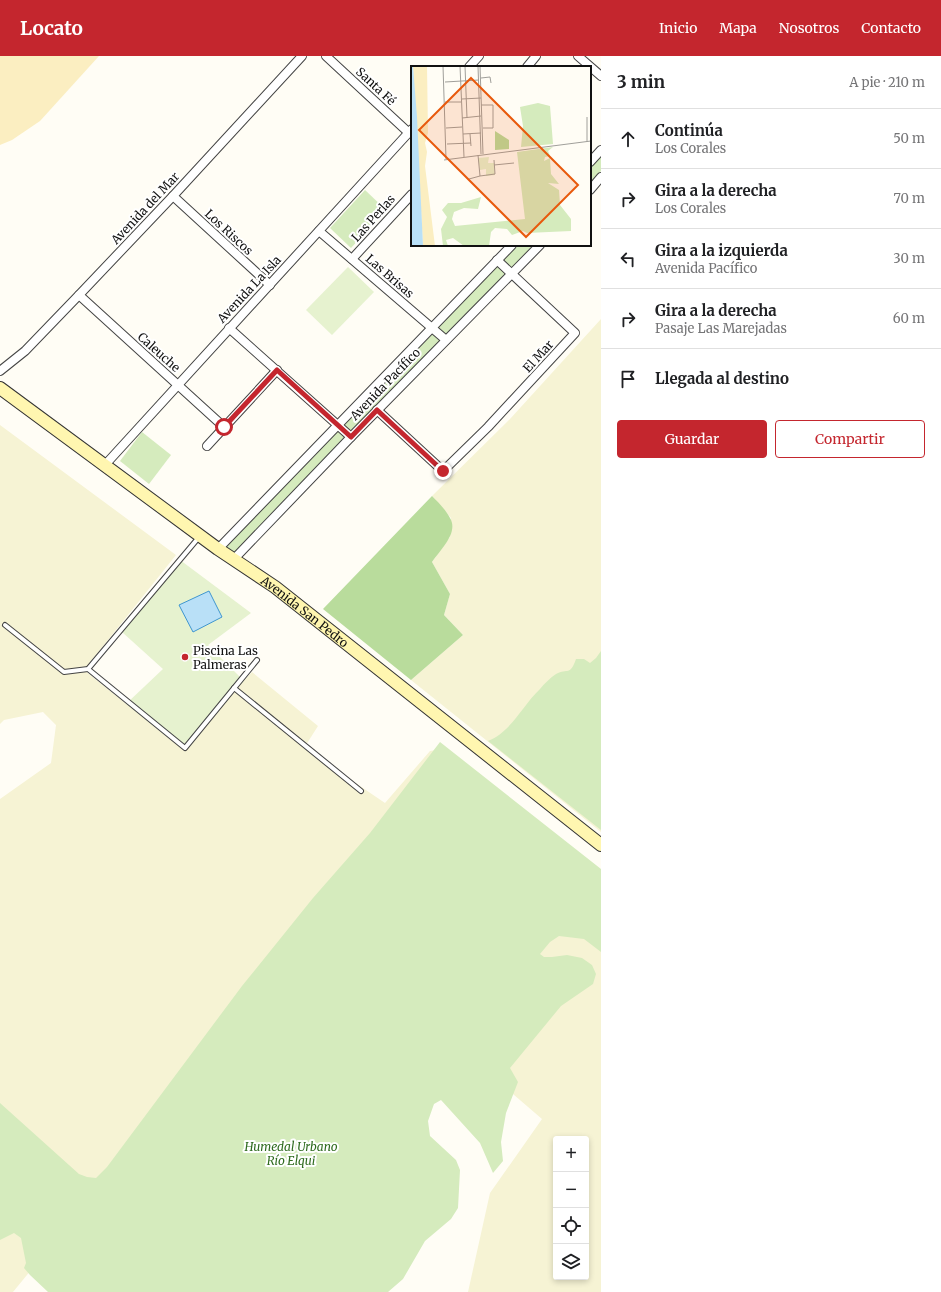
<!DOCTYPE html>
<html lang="es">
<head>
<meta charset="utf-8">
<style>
  :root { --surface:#fff; --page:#f6f6f6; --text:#202124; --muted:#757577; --line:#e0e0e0; --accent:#c4262e }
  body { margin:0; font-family:Merriweather,serif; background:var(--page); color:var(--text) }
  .controls { position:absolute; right:12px; bottom:12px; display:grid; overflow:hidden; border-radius:4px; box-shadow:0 2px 6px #0003 }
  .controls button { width:36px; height:36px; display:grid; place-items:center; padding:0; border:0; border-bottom:1px solid var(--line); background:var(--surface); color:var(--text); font:20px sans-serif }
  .stop { position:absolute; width:12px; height:12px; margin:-9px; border:3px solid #c4262e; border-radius:50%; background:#fff }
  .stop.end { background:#c4262e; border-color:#fff; box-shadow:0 1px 4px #0008 }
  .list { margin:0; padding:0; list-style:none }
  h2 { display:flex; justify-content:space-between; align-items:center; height:52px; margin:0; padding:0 16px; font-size:17px }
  h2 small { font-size:13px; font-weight:400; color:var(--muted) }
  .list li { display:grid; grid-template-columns:26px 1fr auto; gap:12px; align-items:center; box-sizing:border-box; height:60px; padding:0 16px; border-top:1px solid var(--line) }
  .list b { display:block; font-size:15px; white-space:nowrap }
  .list p { margin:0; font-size:13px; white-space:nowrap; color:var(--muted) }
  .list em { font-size:13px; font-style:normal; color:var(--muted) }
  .actions { display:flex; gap:8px; padding:12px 16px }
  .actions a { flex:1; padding:9px 0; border:1px solid var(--accent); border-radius:4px; text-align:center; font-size:14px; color:var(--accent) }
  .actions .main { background:var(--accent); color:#fff }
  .icon { flex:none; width:22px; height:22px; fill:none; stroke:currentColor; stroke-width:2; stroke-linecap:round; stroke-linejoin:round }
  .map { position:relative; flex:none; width:601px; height:1236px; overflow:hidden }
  header { display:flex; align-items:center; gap:24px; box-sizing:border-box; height:56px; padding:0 20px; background:var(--accent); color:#fff }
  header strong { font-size:19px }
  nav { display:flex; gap:22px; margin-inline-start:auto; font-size:14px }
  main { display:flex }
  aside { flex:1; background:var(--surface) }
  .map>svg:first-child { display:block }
  .farmland { fill:#f6f3d4; fill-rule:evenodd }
  .green { fill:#d5ebbd }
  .forest { fill:#b9dc9c }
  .sand { fill:#fbeec1 }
  .pitch { fill:#e6f2cf }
  .water { fill:#b9e0f7; stroke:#3f96cf }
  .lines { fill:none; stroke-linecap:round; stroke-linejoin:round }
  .lane-casing { stroke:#444; stroke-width:6 }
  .street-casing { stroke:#444; stroke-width:10 }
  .secondary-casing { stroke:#333; stroke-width:14 }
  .lane { stroke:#fff; stroke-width:4 }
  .street { stroke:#fff; stroke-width:8 }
  .secondary { stroke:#fff6b0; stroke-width:12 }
  .route { stroke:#c4262e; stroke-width:5 }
  .poi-dot { fill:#c4262e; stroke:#fff; stroke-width:1.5 }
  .labels { text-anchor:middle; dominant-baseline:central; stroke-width:4; stroke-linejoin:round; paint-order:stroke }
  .street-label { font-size:12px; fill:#111; stroke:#fff }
  .poi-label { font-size:12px; fill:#111; stroke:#fff; text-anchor:start }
  .park-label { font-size:12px; font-style:italic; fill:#2f6b1f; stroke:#fff }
  .inset-road { fill:none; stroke:#a09f9a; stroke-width:1 }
  .view { fill:#e8590c; fill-opacity:0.15; stroke:#e8590c; stroke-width:2 }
  .inset-edge { fill:none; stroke:#111; stroke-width:2 }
</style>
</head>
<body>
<header>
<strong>Locato</strong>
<nav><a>Inicio</a><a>Mapa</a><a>Nosotros</a><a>Contacto</a></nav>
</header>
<main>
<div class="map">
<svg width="601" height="1236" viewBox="0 0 601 1236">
  <rect width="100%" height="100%" fill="#fffdf5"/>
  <!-- farmland -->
  <g class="farmland">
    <path d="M601,263V776L411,624L463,579L444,559L450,538L432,506L450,481L451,462L432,440L510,363Z"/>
    <path d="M0,369L176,499L84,614L181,692L252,616L318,670L304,692L385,747L430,695L443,693L601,817V1236H468L490,1137L542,1063L315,868L13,1236H0V743L51,707L56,669L43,656L4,664L0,668ZM556,1083H586V1221H556Z"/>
  </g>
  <!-- green -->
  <g class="green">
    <path d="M601,100V115L590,128V112Z"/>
    <path d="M365,134L386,154L351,192L330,172Z"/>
    <path d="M517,189H534L348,378L233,498L224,492Z"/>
    <path d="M142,376L171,399L149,428L120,405Z"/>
    <path d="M601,595V774L488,685C512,675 522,650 540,633C544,628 550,622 556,618C568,612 570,620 576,603H584L590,607L596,602Z"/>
    <path d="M440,686L601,813V896L584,883L559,880L550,886L540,898L544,901H552L567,899L582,902L592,909L596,918L593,928L561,950L510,1012L518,1026L506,1057L501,1086L503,1105L493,1117L480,1087L441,1044L434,1048L428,1065L430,1080L456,1104L460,1114L458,1152L451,1163L425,1185L403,1223L388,1236H48L30,1219L24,1212L26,1207L21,1182L14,1177L0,1184V1047L79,1118L87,1121L96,1122L107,1111L242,930L313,842L370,777Z"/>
  </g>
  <!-- forest -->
  <path class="forest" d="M432,440C438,446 446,454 450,462C459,477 440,494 432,506L450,538L444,559L463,579L411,624L323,553Z"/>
  <!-- sand -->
  <path class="sand" d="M0,0H99L40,65L12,84L0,89Z"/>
  <!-- pitch -->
  <g class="pitch">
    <path d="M348,211L374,236L332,279L306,254Z"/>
    <path d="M180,504L251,557L208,589L244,625L181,692L126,648L163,613L122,576Z"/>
  </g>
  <!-- water -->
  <path class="water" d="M209,535L222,561L193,576L179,549Z"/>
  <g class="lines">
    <defs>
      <g id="lane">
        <path d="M5,569L64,616L88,613L200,480"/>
        <path d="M88,613L185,692L257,604"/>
        <path d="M234,632L361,735"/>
      </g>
      <g id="street">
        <path d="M326,0L409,77"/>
        <path d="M578,0L601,20"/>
        <path d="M469,11L479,0"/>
        <path d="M527,11L536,0"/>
        <path d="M590,106L601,94"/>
        <path d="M590,134L601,121"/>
        <path d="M173,140L270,229"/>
        <path d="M319,175L446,284"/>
        <path d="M352,203L412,138"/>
        <path d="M79,239L224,371"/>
        <path d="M229,272L351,381"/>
        <path d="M0,315L25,295L79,239L173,140L302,0"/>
        <path d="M377,354L443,415L488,371L575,277L497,204"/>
        <path d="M207,390L277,314"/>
        <path d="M104,410L412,73"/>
        <path d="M218,493L512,189"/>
        <path d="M234,503L351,381L540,189"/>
      </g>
      <g id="secondary">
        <path id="s1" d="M0,332L218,493L275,531L601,789"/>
      </g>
    </defs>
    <!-- lane casing -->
    <use href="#lane" class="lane-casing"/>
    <!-- street casing -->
    <use href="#street" class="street-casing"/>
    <!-- secondary casing -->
    <use href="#secondary" class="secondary-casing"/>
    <!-- lane -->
    <use href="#lane" class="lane"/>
    <!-- street -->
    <use href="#street" class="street"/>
    <!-- secondary -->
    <use href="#secondary" class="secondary"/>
  </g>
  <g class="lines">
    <!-- route -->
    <path class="route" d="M224,371L277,314L351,381L377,354L443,415"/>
  </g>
  <!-- markers -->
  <circle class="poi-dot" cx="185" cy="601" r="4"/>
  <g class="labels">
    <!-- street labels -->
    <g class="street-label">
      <text transform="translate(376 30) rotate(43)">Santa Fé</text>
      <text transform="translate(145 152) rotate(-47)">Avenida del Mar</text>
      <text transform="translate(373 162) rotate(-48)">Las Perlas</text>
      <text transform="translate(229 176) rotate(43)">Los Riscos</text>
      <text transform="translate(390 220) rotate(41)">Las Brisas</text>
      <text transform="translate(249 233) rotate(-47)">Avenida La Isla</text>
      <text transform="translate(159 296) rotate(42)">Caleuche</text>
      <text transform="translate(538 300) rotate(-48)">El Mar</text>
      <text transform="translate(385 328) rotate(-46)">Avenida Pacífico</text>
      <text stroke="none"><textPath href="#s1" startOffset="378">Avenida San Pedro</textPath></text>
    </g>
    <!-- poi labels -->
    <g class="poi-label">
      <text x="193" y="594">Piscina Las<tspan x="193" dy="14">Palmeras</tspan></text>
    </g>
    <!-- park labels -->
    <g class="park-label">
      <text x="291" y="1090">Humedal Urbano<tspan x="291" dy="14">Río Elqui</tspan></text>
    </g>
  </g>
  <!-- overview -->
  <g transform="translate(411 10)">
    <rect width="180" height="180" fill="#fffdf5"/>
    <path d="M127,37L139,40L142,78L110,81L112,60L109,41ZM142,81L137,85L139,90L134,91L133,95L139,92L140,108L148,118L137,117L148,124L149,139L160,153V165L116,167L112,165L101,169L96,163L84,162L80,166L78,180H53L42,172L35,174L37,180H32L30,163L36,151L31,144L37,137H50L70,131L67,143L53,142L43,146L41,153L44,160L114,153L106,86Z" fill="#d5ebbd"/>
    <path d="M84,65L98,74V83L84,84Z" fill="#b9dc9c"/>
    <path d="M2,0H16L17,67L14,77L16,86L14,100L24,180H12Z" fill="#fbeec1"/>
    <path d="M78,91L77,97H83L84,109L75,110V103L69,104L67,92Z" fill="#e6f2cf"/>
    <path d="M0,0H2L6,51L12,180H0Z" fill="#b9e0f7"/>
    <path class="inset-road" d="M32,0L35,93M49,0L53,91M54,0L56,52M67,0L70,88M69,0L72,88M70,12L79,11L80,17M34,16L68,14M51,33L70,32M34,36H50M70,39H82V62H72M51,52L70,50M35,62L51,61M52,68L70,67M59,68L60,80M176,76V51M36,78L60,77M33,94L180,75M83,99L103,97M69,110L84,108L83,94M58,113L69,110L67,89"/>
    <path class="view" d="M60,12L167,119L115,171L8,64Z"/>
    <rect width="180" height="180" class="inset-edge"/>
  </g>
</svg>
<div class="controls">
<button>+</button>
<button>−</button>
<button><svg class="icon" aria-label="locate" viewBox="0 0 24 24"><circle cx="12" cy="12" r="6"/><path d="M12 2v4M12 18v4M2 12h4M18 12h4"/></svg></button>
<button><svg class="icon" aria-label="layers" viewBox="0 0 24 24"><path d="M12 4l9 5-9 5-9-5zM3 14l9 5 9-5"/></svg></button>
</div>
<div class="stop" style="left:224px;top:371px"></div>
<div class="stop end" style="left:443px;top:415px"></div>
</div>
<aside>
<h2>3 min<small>A pie · 210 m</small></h2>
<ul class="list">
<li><svg class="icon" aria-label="ahead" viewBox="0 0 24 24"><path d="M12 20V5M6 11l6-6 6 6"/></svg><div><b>Continúa</b><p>Los Corales</p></div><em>50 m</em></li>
<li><svg class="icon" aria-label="right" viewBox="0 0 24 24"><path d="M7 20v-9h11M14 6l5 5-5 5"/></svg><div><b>Gira a la derecha</b><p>Los Corales</p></div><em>70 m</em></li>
<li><svg class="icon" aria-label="left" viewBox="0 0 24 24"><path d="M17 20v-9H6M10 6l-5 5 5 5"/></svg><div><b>Gira a la izquierda</b><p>Avenida Pacífico</p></div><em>30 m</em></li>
<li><svg class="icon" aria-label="right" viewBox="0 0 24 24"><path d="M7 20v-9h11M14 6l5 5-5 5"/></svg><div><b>Gira a la derecha</b><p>Pasaje Las Marejadas</p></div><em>60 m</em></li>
<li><svg class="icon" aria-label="arrive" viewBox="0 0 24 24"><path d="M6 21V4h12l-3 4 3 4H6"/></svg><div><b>Llegada al destino</b></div></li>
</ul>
<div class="actions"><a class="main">Guardar</a><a>Compartir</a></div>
</aside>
</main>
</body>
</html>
